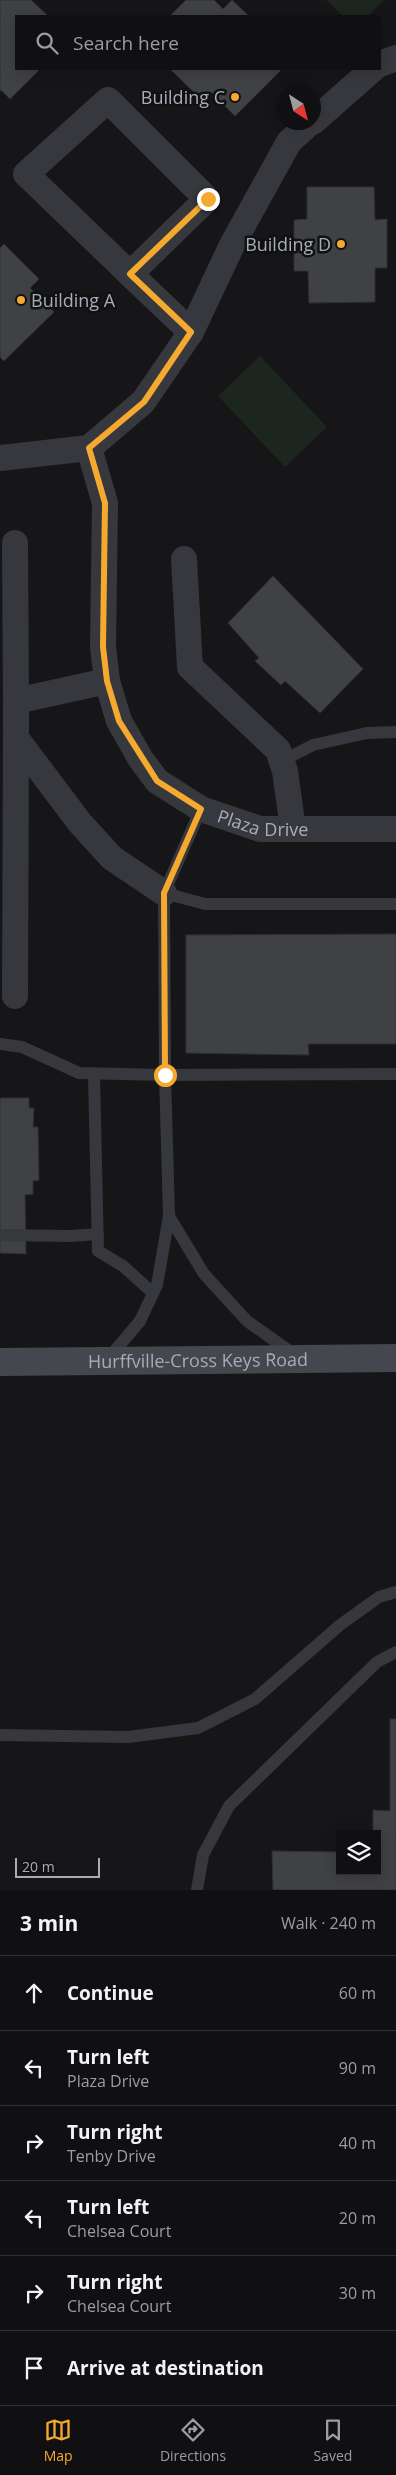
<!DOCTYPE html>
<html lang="en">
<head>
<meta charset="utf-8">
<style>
  :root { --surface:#101012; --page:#1e1e20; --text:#f1f3f6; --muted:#9c9d9f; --line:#303032; --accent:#f6a92f }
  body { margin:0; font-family:"Open Sans",sans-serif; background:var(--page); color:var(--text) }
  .controls { position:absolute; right:15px; bottom:15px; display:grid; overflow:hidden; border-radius:0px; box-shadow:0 2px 12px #0003 }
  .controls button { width:45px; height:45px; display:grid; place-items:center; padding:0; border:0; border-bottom:1px solid var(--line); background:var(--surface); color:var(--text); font:25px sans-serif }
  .compass { position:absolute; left:276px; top:85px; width:45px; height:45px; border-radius:50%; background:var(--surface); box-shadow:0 2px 12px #0003; rotate:144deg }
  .scale { position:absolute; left:15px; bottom:12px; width:85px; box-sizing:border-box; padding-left:5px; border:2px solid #a7adb8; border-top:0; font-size:14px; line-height:18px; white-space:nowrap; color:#a7adb8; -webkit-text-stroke:4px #111113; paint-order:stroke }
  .stop { position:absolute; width:15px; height:15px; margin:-11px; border:4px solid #f6a92f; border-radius:50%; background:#fff }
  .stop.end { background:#f6a92f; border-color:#fff; box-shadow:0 1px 5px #0008 }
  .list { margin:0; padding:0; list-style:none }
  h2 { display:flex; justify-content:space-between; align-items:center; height:65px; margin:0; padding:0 20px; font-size:21px }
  h2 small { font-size:16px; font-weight:400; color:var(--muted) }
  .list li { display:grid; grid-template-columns:32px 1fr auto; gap:15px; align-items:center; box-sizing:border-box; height:75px; padding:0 20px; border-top:1px solid var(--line) }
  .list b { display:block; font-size:19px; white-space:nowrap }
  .list p { margin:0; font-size:16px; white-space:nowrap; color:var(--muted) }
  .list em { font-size:16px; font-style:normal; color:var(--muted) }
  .icon { flex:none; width:28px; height:28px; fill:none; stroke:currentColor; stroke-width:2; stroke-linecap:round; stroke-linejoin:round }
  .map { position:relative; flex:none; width:396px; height:1890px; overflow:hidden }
  .search { position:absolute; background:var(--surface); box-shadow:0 2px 12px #0003; left:15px; right:15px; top:15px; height:55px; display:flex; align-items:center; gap:12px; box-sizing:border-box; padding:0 18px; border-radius:0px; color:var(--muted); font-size:19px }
  .sheet { height:515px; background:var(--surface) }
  nav { display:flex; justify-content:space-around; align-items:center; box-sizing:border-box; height:70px; border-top:1px solid var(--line); background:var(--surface); font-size:14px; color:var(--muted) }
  nav a { display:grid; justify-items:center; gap:2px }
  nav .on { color:var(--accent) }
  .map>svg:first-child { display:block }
  .green { fill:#1d261e }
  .building { fill:#3f4145; stroke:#2f3034 }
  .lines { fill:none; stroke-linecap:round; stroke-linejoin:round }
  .service { stroke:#36383d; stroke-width:12 }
  .minor { stroke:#36383d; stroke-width:26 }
  .secondary { stroke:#44474d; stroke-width:28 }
  .route { stroke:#f6a92f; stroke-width:6 }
  .poi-dot { fill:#f6a92f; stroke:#111113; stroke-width:2 }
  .labels { text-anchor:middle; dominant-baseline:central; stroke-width:5; stroke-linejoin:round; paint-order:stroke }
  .poi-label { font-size:18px; fill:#a7adb8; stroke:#111113; text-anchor:end }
  .street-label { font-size:18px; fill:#a7adb8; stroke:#111113 }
</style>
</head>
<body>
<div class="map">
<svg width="396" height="1890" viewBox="0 0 396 1890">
  <rect width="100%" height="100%" fill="#161618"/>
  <!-- green -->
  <g class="green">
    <path d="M326,0H384L368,16H343Z"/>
    <path d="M260,356L327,427L285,467L218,396Z"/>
  </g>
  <!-- building -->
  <g class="building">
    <path d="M0,0H31L48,16H16V69H40L10,99L1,90L0,91Z"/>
    <path d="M186,0H214L223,9L232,0L249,16H170Z"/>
    <path d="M170,69H282L235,116L211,92L203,101Z"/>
    <path d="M307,187H374L375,220L387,219V268H375V302L309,303L308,271H294V220L307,219Z"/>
    <path d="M4,244L39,279L30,288L54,312L4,361L0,357V248Z"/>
    <path d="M273,576L363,669L320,713L285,681L281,685L255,661L259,658L228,623Z"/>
    <path d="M396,934V1044H308L309,1055L186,1053V935Z"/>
    <path d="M0,1098H29V1108H34L33,1127H38L39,1180L33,1181V1194L25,1195L26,1254L0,1253Z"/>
    <path d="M390,1719H396V1890H273L272,1851L340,1852V1871H377V1834H373V1810L390,1811Z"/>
  </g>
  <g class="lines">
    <!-- service -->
    <g class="service">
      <path d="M282,761L313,745L367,733L396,732"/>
      <path d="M164,893L205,904H396"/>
      <path d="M0,1044L22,1047L79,1073L165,1075L396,1074"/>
      <path d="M94,1074L98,1251L123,1266L153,1293"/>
      <path d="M169,1216L204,1274L247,1321L295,1355"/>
      <path d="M0,1235L71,1236L98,1234"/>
      <path d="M107,1360L140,1321L157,1285L169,1216L165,1075L164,893L201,809"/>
      <path d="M0,1735L128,1737L198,1728L255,1699L340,1625L379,1597L396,1592"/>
      <path d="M197,1890L203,1855L229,1806L377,1662L396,1652"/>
    </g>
    <!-- minor -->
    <g class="minor">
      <path d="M380,64L396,58"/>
      <path d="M108,100L207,199L130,274L26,174Z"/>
      <path d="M314,121L373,69"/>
      <path d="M130,274L191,332"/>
      <path id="s1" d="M89,448L105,503L103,647L107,681L119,721L140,758L157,781L201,809L260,829H396"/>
      <path d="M0,458L89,448L143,402L191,332L232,245L289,142L311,122"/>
      <path d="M15,543L16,701"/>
      <path d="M184,559L190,667L278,750L285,771L293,829"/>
      <path d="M107,681L16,701V738L80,823L112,858L164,893"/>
      <path d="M15,996L16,738"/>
    </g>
    <!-- secondary -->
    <path class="secondary" id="s2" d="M0,1362L396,1358"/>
  </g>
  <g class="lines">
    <!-- route -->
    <path class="route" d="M165,1075L164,893L201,809L157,781L119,721L107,681L103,647L105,503L89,448L144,402L191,332L130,274L208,199"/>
  </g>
  <!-- markers -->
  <g class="poi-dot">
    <circle cx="235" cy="97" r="5"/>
    <circle cx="341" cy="244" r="5"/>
    <circle cx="21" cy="300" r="5"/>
  </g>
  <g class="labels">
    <!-- poi labels -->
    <g class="poi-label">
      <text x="225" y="97">Building C</text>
      <text x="331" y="244">Building D</text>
      <text x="31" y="300" text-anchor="start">Building A</text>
    </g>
    <!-- street labels -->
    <g class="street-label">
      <text stroke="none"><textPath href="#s1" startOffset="465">Plaza Drive</textPath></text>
      <text stroke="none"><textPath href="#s2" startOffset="198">Hurffville-Cross Keys Road</textPath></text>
    </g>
  </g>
</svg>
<div class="controls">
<button><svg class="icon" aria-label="layers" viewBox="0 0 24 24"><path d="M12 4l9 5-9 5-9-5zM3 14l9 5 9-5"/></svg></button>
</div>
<svg class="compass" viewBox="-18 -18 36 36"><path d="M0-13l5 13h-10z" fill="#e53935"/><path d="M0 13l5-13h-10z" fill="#9c9d9f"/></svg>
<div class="scale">20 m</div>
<div class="stop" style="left:165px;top:1075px"></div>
<div class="stop end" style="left:208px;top:199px"></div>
<div class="search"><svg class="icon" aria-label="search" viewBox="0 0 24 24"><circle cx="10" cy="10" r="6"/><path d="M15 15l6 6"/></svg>Search here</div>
</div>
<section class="sheet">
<h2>3 min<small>Walk · 240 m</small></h2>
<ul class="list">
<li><svg class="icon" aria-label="ahead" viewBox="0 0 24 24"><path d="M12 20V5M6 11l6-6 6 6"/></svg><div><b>Continue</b></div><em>60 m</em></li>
<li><svg class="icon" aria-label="left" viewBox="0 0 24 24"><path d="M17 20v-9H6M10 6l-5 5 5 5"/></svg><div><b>Turn left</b><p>Plaza Drive</p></div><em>90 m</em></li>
<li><svg class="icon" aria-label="right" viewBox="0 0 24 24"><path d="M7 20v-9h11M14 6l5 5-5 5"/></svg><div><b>Turn right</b><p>Tenby Drive</p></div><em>40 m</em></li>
<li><svg class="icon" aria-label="left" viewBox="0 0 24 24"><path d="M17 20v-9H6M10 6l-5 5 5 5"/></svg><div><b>Turn left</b><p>Chelsea Court</p></div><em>20 m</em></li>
<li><svg class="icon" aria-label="right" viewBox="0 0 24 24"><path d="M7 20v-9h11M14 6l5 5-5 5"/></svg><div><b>Turn right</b><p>Chelsea Court</p></div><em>30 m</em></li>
<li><svg class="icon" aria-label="arrive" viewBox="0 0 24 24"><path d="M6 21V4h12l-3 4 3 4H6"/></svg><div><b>Arrive at destination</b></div></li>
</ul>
</section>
<nav>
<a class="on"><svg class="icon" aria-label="map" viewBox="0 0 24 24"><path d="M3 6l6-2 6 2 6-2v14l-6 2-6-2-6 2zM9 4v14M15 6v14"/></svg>Map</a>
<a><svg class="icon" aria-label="directions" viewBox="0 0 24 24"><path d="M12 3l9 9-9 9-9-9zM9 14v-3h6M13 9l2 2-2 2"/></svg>Directions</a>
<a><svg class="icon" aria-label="saved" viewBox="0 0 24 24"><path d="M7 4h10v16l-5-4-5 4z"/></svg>Saved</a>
</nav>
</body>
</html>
